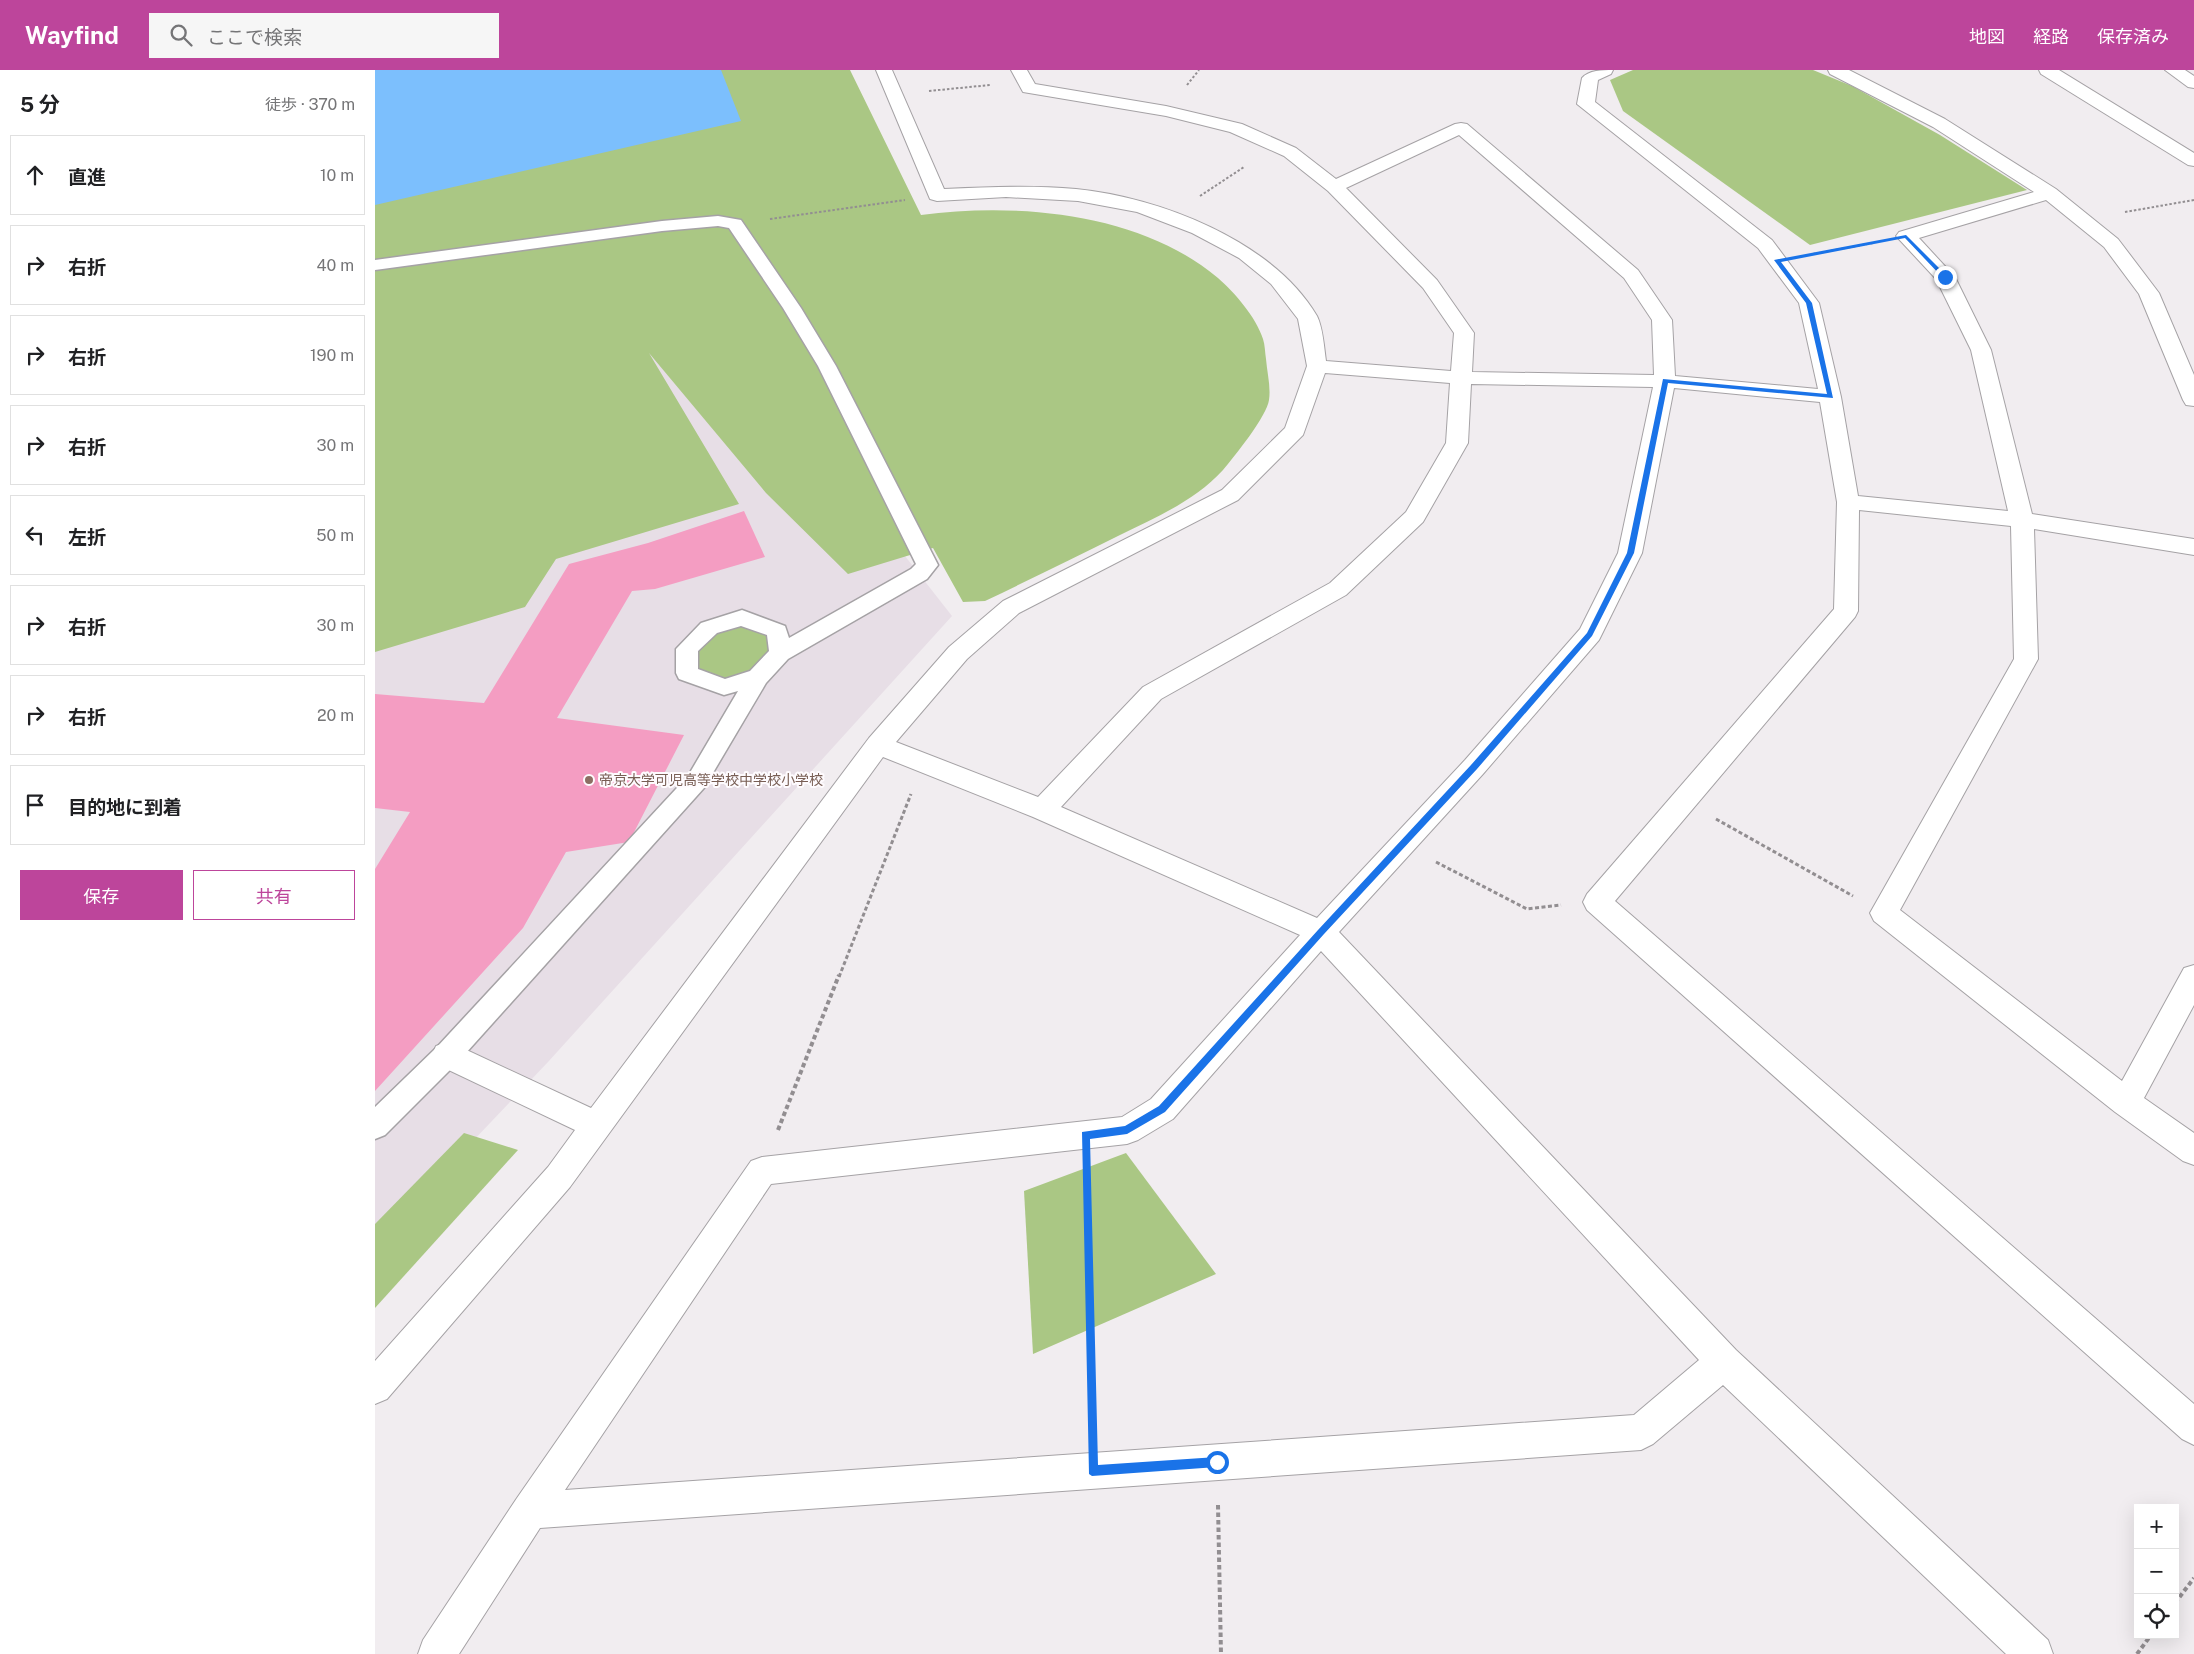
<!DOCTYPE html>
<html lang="ja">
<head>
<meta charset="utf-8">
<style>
  :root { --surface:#fff; --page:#f6f6f6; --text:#202124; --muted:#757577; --line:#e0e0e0; --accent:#bd459b }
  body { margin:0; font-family:"Public Sans","Noto Sans JP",sans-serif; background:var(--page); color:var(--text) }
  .controls { position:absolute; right:15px; bottom:15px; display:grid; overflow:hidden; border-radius:0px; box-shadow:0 5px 20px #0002 }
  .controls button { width:45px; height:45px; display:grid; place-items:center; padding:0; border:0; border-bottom:1px solid var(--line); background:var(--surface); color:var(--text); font:25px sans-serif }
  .stop { position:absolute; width:15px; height:15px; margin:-11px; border:4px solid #1a73e8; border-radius:50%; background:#fff }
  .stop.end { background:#1a73e8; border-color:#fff; box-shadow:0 1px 5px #0008 }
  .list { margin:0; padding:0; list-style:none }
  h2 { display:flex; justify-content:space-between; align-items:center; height:65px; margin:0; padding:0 20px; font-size:21px }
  h2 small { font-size:16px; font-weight:400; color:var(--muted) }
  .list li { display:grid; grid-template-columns:32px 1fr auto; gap:15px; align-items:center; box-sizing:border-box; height:80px; margin:0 10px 10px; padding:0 10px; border:1px solid var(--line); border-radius:0px }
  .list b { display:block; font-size:19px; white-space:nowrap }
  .list em { font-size:16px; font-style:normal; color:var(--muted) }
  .actions { display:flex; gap:10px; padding:15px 20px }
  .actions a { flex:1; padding:11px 0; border:1px solid var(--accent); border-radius:0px; text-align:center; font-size:18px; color:var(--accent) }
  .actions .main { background:var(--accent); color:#fff }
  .icon { flex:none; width:28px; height:28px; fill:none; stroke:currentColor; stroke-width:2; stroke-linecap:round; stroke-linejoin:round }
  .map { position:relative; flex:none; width:1819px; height:1584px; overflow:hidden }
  header { display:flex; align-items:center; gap:30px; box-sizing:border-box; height:70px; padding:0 25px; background:var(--accent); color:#fff }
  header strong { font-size:24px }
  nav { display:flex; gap:28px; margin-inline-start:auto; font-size:18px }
  .search { width:350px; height:45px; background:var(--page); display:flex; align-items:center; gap:12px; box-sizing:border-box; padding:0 18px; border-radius:0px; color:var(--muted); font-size:19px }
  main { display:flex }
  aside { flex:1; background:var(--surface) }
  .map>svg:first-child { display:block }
  .built { fill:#e7dee6 }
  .green { fill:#aac784 }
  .water { fill:#7cbffd }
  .building { fill:#f49dc2 }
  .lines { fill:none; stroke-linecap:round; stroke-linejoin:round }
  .service-casing { stroke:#a5a2a5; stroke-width:3 }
  .minor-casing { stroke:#a5a2a5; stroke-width:2 }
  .path-far2 { stroke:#928e91; stroke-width:2; stroke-dasharray:2.5 2; stroke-linecap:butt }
  .path-far1 { stroke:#928e91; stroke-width:3; stroke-dasharray:4 2.5; stroke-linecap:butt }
  .path { stroke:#928e91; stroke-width:4; stroke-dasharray:4.5 3; stroke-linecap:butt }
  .service { fill:#fff; fill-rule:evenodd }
  .minor { fill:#fff; fill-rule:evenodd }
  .route { fill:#1a73e8 }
  .education-dot { fill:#8d6e63; stroke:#fefbfe; stroke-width:2 }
  .labels { text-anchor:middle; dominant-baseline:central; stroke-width:4; stroke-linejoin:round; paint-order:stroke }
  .education-label { font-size:14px; fill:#785e54; stroke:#fefbfe; text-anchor:start }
</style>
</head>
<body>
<header>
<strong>Wayfind</strong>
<div class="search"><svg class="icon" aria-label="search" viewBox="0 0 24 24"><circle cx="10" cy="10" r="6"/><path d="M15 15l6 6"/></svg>ここで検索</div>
<nav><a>地図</a><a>経路</a><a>保存済み</a></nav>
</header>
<main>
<aside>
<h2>5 分<small>徒歩 · 370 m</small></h2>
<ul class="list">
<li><svg class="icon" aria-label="ahead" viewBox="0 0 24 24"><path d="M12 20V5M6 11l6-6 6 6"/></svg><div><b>直進</b></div><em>10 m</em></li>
<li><svg class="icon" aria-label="right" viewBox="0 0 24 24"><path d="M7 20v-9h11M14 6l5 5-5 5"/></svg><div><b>右折</b></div><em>40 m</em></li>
<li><svg class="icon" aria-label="right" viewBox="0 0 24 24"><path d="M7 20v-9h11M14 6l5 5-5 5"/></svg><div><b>右折</b></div><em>190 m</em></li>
<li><svg class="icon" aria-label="right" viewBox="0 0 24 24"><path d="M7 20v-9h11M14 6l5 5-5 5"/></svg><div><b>右折</b></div><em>30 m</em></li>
<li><svg class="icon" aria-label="left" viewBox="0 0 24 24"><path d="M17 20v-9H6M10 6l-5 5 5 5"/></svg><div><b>左折</b></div><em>50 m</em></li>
<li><svg class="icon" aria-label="right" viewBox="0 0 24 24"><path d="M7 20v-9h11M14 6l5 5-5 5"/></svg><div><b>右折</b></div><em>30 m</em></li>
<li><svg class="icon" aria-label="right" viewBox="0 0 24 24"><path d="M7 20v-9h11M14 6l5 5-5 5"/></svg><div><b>右折</b></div><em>20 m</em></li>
<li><svg class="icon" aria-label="arrive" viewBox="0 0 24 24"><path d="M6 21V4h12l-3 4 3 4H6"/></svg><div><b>目的地に到着</b></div></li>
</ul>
<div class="actions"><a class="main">保存</a><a>共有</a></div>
</aside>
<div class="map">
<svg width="1819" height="1584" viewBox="0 0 1819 1584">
  <rect width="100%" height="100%" fill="#f1edf0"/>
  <!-- built -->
  <path class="built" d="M302,195L577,546L173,992L0,1174V261Z"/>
  <!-- green -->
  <g class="green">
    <path d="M0,0H475L546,145C643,132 766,143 843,208C860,223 881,247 888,269C890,275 890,283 891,289C892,302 896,317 894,330C892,346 859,387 848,400C820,431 781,447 745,465C701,487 656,509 610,531L588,532L558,478L473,504L391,423L274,283L364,434L181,489L150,537L0,582Z"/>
    <path d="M1258,0H1438L1477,16L1565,65L1652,120L1435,175L1248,41L1235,10Z"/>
    <path d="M367,548L402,561L405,583L349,617L312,603L334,558Z"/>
    <path d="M89,1063L143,1080L0,1238V1154Z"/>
    <path d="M751,1083L841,1204L658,1284L649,1121Z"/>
  </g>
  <!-- water -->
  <path class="water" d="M0,0H346L366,51L0,135Z"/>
  <!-- building -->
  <path class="building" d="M369,441L390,487L280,519L257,521L182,648L309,665L254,772L191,782L148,858L0,1021V799L35,742L0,738V624L109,633L194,494L273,473Z"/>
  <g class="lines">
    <defs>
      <path id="service" d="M343,146L366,150L426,238L461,296L563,495L552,509L413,589L391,613L329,718L82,993L10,1065L0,1069V1037L62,977L313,706L363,621L349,625L304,609L301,603V579L326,553L367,540L410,556L414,568L536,499L541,494L443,296L408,238L354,158L343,156L287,161L0,200V190L287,151ZM366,556L392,565L394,581L375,601L350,609L323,599V581L342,563Z"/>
      <g id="minor">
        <path d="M501,0H517L569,119C613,117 657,115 701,119C784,127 898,171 942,246C948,258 949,277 951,291L1076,301L1079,263L1048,218L953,121L909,86L855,62L791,46L648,22L636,0H652L660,14L791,36L867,54L921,78L961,109L1080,54L1086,53L1092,54L1263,200L1297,250L1300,306L1443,319L1424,233L1383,178L1202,34L1207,8C1214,0 1227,0 1238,0L1236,4L1223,10L1220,32L1397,170L1444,233L1466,327L1483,426L1633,441L1596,280L1561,209L1521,166L1524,162L1659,122L1558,57L1455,4L1453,0H1474L1570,49L1681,119L1743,169L1784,223L1819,305V336L1811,335L1808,330L1764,224L1729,177L1671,130L1544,168L1580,207L1616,280L1657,444L1819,469V485L1659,459L1663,589L1525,840L1747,1011L1809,898L1819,895V935L1769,1028L1819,1063V1095L1808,1091L1740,1042L1499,851L1495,843L1639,589L1636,456L1484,440L1483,541L1480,547L1240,831L1819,1334V1375L1807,1369L1212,840L1208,832L1212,824L1459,539L1462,432L1445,332L1299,318L1267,483L1224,570L1108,704L964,862L1361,1280L1673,1570L1678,1584H1631L1348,1315L1278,1374L1266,1380L165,1458L84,1584H43L48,1570L142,1428L376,1091L387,1087L747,1047L776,1029L925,865L658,747L508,687L195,1117L12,1329L0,1334V1291L173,1097L200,1060L61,994L57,985L61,976L72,972L83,976L216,1038L494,668L574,577L628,531L847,420L910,358L932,296L923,249L896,214L864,188L817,163L762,142L703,131L631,127L562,131L555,129ZM1084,65L1249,208L1277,250L1279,305L1097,302L1099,263L1062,210L971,118ZM950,303L1075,313L1071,373L1031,442L955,513L768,617L663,727L521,672L592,589L644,543L863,430L928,365ZM1096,314L1278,317L1243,483L1205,559L1090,690L942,848L686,737L786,629L971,525L1048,452L1093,373ZM946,881L1324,1290L1259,1345L190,1420L396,1114L752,1074L763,1070L798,1049Z"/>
        <path d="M1664,0H1684L1819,83V96L1813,95L1666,4Z"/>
        <path d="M1790,0H1810L1819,6V18L1813,17Z"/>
      </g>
    </defs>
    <!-- service casing -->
    <use href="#service" class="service-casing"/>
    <!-- minor casing -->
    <use href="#minor" class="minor-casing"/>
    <!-- path-far2 -->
    <g class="path-far2">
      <path d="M812,15L824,0"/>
      <path d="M554,21L615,15"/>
      <path d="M825,126L869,97"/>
      <path d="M1750,142L1819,130"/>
      <path d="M395,149L530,130"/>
      <path d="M1438,184L1498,173"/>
    </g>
    <!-- path-far1 -->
    <g class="path-far1">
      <path d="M1341,749L1478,826"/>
      <path d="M1061,792L1152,839L1186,835"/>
      <path d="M464,907L536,724"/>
    </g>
    <!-- path -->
    <g class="path">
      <path d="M403,1060L464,905"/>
      <path d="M711,1103L717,1359"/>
      <path d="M843,1435L846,1584"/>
      <path d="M1800,1533L1819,1508"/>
      <path d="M1762,1584L1776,1565"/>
    </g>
    <!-- service -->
    <use href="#service" class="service"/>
    <!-- minor -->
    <use href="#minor" class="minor"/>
  </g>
  <!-- route -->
  <path class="route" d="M1531,165L1572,206V208H1568L1530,168L1406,192L1437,233L1458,328L1293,313L1259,483L1217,566L1102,699L949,864L790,1042L752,1064L715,1069L723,1395L842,1387L846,1388L847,1392L846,1396L842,1397L717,1406L714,1404L707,1062L750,1056L784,1036L943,860L1096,695L1212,563L1252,483L1288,309L1452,324L1431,233L1399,190Z"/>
  <!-- markers -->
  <circle class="education-dot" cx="214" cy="710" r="5"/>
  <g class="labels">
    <!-- education labels -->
    <g class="education-label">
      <text x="224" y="710">帝京大学可児高等学校中学校小学校</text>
    </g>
  </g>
</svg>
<div class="controls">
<button>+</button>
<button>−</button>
<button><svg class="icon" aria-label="locate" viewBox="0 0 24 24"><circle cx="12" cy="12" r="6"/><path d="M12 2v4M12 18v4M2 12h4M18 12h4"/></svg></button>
</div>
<div class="stop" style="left:842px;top:1392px"></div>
<div class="stop end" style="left:1570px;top:207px"></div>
</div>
</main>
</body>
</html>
